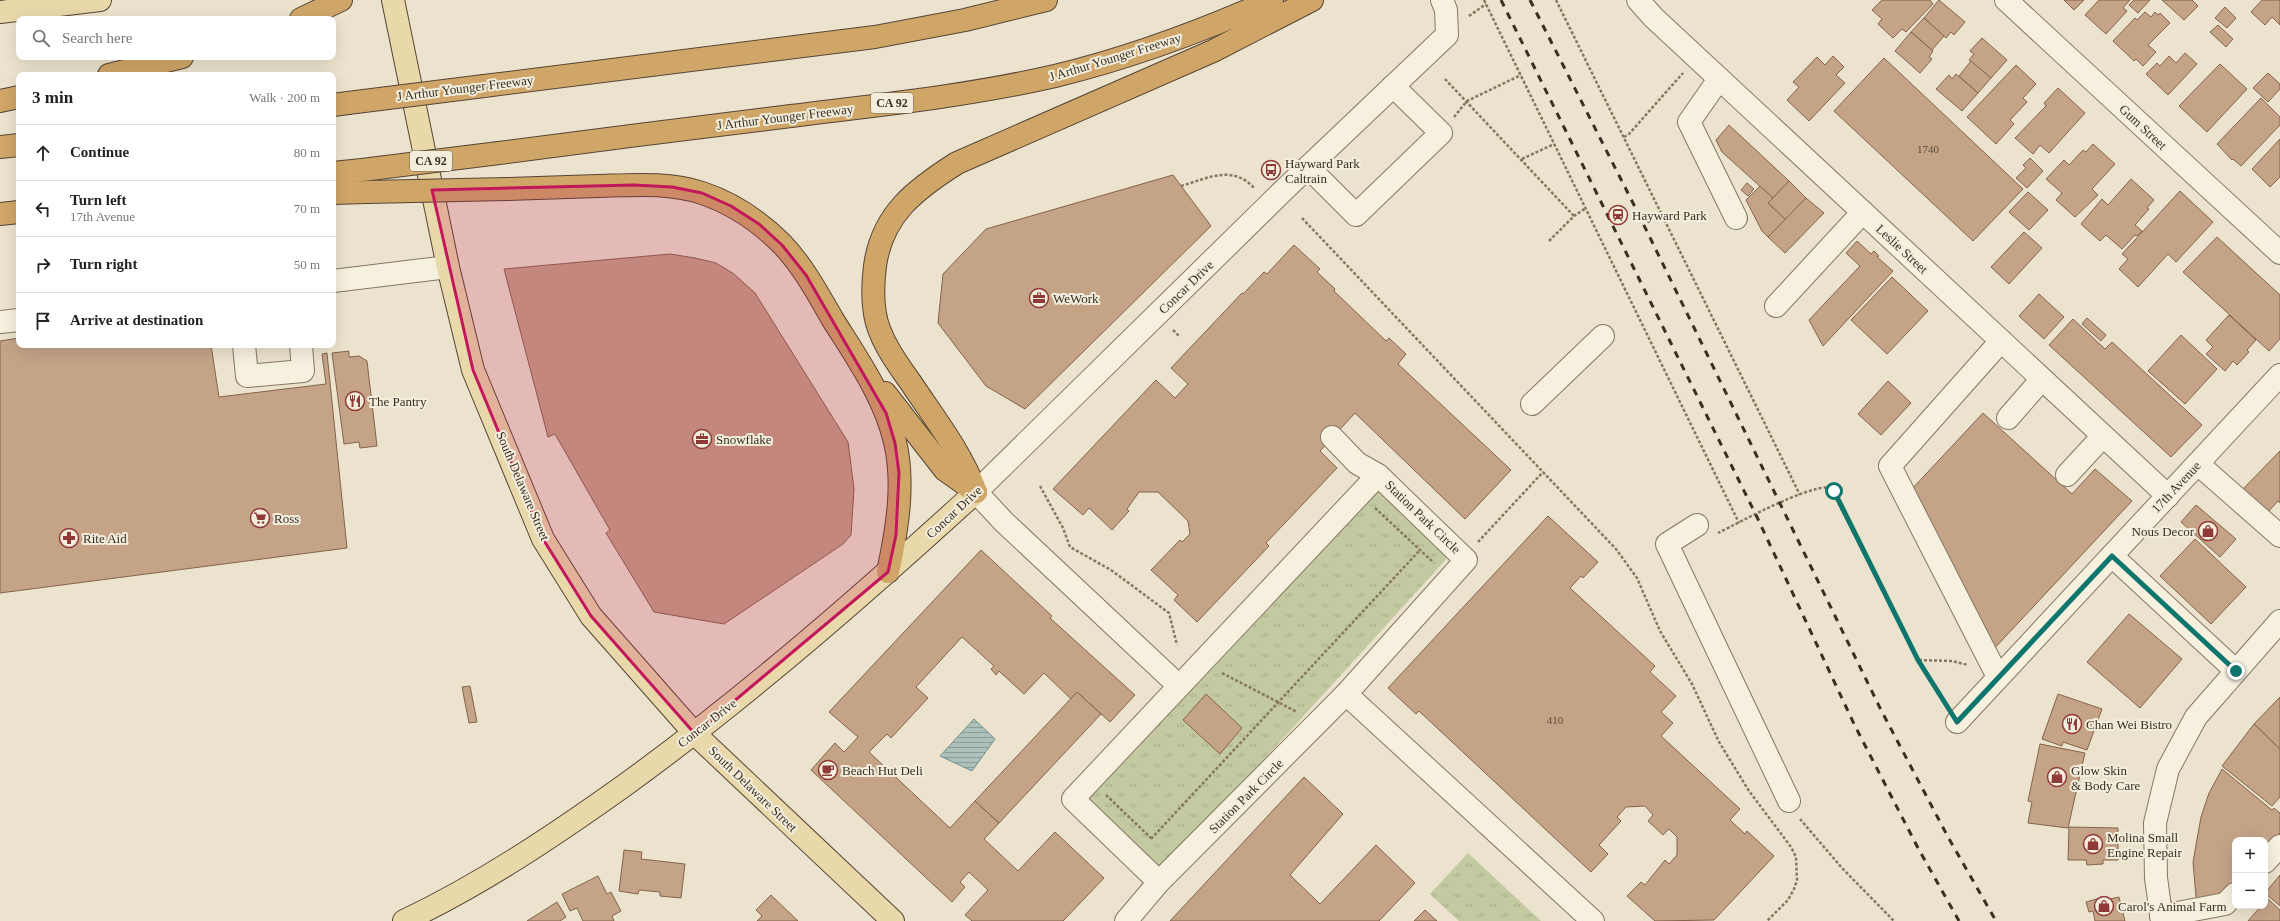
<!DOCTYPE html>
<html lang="en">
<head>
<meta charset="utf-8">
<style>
  :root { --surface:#fff; --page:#f2f2f2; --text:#222; --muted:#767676; --line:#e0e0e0 }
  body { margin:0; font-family:Georgia,serif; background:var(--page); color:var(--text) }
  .controls { position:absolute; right:12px; bottom:12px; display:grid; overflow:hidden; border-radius:8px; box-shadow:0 4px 16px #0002 }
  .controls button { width:36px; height:36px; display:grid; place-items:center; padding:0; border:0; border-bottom:1px solid var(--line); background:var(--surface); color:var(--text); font:20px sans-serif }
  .stop { position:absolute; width:12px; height:12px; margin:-9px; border:3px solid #0f766e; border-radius:50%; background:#fff }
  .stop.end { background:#0f766e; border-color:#fff; box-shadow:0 1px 4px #0008 }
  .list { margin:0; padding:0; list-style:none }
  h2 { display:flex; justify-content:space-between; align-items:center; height:52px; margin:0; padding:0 16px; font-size:17px }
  h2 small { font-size:13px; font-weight:400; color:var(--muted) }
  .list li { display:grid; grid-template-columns:26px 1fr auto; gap:12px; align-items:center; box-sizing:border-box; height:56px; padding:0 16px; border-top:1px solid var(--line) }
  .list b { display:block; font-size:15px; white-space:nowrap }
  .list p { margin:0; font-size:13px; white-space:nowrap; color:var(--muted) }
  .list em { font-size:13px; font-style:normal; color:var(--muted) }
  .icon { flex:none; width:22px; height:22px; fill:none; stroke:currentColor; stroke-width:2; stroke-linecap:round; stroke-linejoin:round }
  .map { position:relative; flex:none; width:2280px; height:921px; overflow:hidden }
  .search { position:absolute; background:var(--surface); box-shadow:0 4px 16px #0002; left:16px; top:16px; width:320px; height:44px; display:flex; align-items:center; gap:10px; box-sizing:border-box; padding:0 14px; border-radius:8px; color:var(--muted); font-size:15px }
  .panel { position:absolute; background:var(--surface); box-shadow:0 4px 16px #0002; left:16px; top:72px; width:320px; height:276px; border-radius:8px }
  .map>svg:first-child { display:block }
  .park { fill:url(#park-tufts) }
  .water { fill:url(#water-rules); stroke:#738f89 }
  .building { fill:#c5a387; stroke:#84634a }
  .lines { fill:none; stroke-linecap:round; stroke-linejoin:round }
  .minor-casing { stroke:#877762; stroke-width:24 }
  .major-casing { stroke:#564535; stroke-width:24 }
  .highway-casing { stroke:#564535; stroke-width:24 }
  .path { stroke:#877762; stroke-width:2.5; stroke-dasharray:3 2; stroke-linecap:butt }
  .minor { stroke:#f6f0df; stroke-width:22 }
  .major { stroke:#e9d8aa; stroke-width:22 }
  .highway { stroke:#d0a668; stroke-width:22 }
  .rail { stroke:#392f23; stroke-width:3; stroke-dasharray:7 7; stroke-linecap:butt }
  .highway-bridge-casing { stroke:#564535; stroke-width:24; stroke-linecap:butt }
  .highway-bridge { stroke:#d0a668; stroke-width:22 }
  .route { stroke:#0f766e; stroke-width:5 }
  .marked { fill:#c2185b; fill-opacity:0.2; stroke:#c2185b; stroke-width:3; stroke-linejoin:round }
  .labels { text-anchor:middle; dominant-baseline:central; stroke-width:4; stroke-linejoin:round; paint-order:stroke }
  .number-label { font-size:11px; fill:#5c4c3c }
  .shield { fill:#f3eddc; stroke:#71685a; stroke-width:1 }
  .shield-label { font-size:12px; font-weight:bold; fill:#392f23 }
  .street-label { font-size:13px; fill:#392f23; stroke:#f3eddc }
  .poi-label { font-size:13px; fill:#392f23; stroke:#f3eddc; text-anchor:start }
</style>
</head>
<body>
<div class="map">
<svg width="2280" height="921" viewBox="0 0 2280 921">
  <defs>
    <pattern id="park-tufts" width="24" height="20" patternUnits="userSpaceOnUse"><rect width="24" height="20" fill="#c3c9a1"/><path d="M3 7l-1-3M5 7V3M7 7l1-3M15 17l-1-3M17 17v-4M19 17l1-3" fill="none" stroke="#a8ad8a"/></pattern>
    <pattern id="water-rules" width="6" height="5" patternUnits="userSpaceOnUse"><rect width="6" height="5" fill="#acc1bb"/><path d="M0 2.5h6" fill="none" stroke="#8d9d98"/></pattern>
  </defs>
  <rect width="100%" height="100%" fill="#ebe3cd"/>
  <!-- park -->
  <g class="park">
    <path d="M1381,484L1450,555L1159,875L1079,801Z"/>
    <path d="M1468,853L1541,921H1459L1430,894Z"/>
  </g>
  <!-- water -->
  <path class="water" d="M974,719L995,739L972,771L940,756Z"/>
  <!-- building -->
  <g class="building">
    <path d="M1882,0H1930L1933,4L1906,32L1902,29L1893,38L1878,24L1882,19L1872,10Z"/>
    <path d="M1939,0L1965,22L1954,35L1951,32L1946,38L1924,18Z"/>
    <path d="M2064,0H2084L2074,10Z"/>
    <path d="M2099,0H2130L2123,8L2127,11L2106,34L2085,15Z"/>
    <path d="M2134,0H2150L2138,13L2129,5Z"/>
    <path d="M2162,0H2192L2198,6L2184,20Z"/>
    <path d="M2262,0H2280V25L2272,17L2265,25L2251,12Z"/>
    <path d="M2225,7L2236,18L2227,28L2215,18Z"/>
    <path d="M2145,12L2151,17L2155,12L2158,15L2160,13L2170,23L2148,45L2156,52L2143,66L2136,59L2134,61L2113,41L2135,18L2137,20Z"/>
    <path d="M1924,18L1944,36L1932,50L1911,32Z"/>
    <path d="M2218,25L2233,39L2226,47L2210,32Z"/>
    <path d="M1911,32L1933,51L1929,57L1932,59L1920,73L1895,51Z"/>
    <path d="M1982,38L2007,60L1991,78L1969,60L1974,54L1970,51Z"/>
    <path d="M2185,53L2197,64L2168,95L2146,74L2157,63L2160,66L2169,56L2176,63Z"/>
    <path d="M1833,56L1844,67L1836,75L1845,83L1809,121L1787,100L1799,87L1793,82L1817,57L1825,65Z"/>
    <path d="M1884,58L2023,189L1973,241L1834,111Z"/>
    <path d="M1971,61L1991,78L1978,93L1959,76Z"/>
    <path d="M2220,64L2247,89L2207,132L2179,106Z"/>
    <path d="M2016,65L2036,84L2023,98L2027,102L2010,120L2014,124L1996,144L1967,117Z"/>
    <path d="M2268,73L2280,84V89L2268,102L2253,88Z"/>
    <path d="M1956,74L1978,93L1962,111L1936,89L1949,75L1952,79Z"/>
    <path d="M2058,88L2085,113L2049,153L2040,145L2033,154L2015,138L2046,106L2044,103Z"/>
    <path d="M2261,98L2280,117V125L2241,166L2233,159L2232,160L2217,144Z"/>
    <path d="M1729,125L1789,181L1773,198L1722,152L1716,140Z"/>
    <path d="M2280,139V177L2270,187L2252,169Z"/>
    <path d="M2093,144L2115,164L2092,189L2098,195L2075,217L2056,200L2062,193L2046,179L2064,160L2069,165L2083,150L2086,152Z"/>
    <path d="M2030,158L2043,171L2027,188L2016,178L2026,168L2023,165Z"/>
    <path d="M1173,175L1211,226L1025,409L986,386L938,323L943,274L986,229Z"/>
    <path d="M2131,179L2154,200L2147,208L2149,209L2135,225L2142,231L2137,236L2135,235L2122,249L2106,235L2100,241L2081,224L2102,199L2108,205Z"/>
    <path d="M1789,181L1806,198L1786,220L1768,203Z"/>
    <path d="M1747,183L1754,189L1748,196L1741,190Z"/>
    <path d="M1760,186L1773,198L1768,203L1786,220L1768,237L1762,231L1746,200Z"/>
    <path d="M2180,191L2213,222L2176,262L2168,254L2138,287L2119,269L2128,259L2122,254Z"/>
    <path d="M2028,192L2048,210L2029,230L2009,212Z"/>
    <path d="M1806,198L1824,213L1785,253L1768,237Z"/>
    <path d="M2024,232L2042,248L2009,284L1991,267Z"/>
    <path d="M2217,237L2280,295V339L2269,351L2183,272Z"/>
    <path d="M1857,241L1871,254L1874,251L1879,256L1877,257L1893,271L1823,346L1809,320L1860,266L1846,253Z"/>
    <path d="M1294,245L1320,269L1317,272L1335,289L1334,291L1386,341L1389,338L1406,354L1398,364L1511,470L1465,519L1355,413L1320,451L1337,468L1266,543L1269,546L1197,622L1174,600L1178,595L1151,570L1180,540L1182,542L1190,534L1188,521L1158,492H1139L1127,509L1129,511L1112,530L1089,508L1083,515L1053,489L1156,380L1175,398L1188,384L1171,368L1242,293L1243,294L1264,272L1267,274Z"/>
    <path d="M670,254L695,258L716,263L734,274L755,293L848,442L854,489L851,535L843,544L724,624L654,612L606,533L610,530L555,434L548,437L504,269Z"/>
    <path d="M1892,277L1928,311L1887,354L1851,320Z"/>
    <path d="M2039,294L2064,317L2044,339L2019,316Z"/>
    <path d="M2229,315L2256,340L2247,350L2249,352L2237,365L2233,361L2225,371L2206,354L2213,347L2206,340Z"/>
    <path d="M2087,318L2106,335L2101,341L2082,324Z"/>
    <path d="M2073,319L2105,349L2112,342L2202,425L2171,457L2049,345Z"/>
    <path d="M2181,335L2217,369L2185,404L2148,371Z"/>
    <path d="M19,338V345H211L219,397L326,384L322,354L327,353L347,548L0,593V341Z"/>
    <path d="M349,351V357L359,356L367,361L377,446L360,448L359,442L344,444L332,353Z"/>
    <path d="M1888,381L1911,403L1881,435L1858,414Z"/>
    <path d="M1983,413L2072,494L2095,469L2132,501L1992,651L1911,490Z"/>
    <path d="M2280,451V503L2278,501L2266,514L2242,490Z"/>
    <path d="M2196,505L2236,539L2220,557L2181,522Z"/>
    <path d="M1548,516L1598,562L1583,578L1581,576L1570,588L1655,666L1650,672L1676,696L1661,712L1673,723L1661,736L1740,809L1730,820L1745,834L1747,831L1774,856L1714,920L1655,921L1627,896L1641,882L1645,885L1665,860L1669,864L1677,855V837L1669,829L1663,835L1648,821L1653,815L1645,806L1626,807L1617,817L1621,821L1599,845L1608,854L1591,872L1419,711L1416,714L1388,688Z"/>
    <path d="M2195,539L2246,587L2211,624L2160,576Z"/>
    <path d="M981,550L1052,616L1050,618L1135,695L1110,722L1077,692L1071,699L1044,673L1024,694L999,671L996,675L991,669L994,666L962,637L916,687L928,698L891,738L887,734L869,752L950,828L975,801L999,823L984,839L1018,871L1055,832L1104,878L1063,921H972L965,915L988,890L969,872L960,882L965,887L952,902L811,770L835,743L844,752L858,737L829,712Z"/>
    <path d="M2129,614L2182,659L2140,708L2087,662Z"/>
    <path d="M470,686L477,722L469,723L462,687Z"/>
    <path d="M1077,692L1101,714L999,823L975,801Z"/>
    <path d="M1206,694L1242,728L1220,754L1183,720Z"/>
    <path d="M2058,694L2102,709L2087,750L2063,742L2062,746L2042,739Z"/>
    <path d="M2280,697V749L2254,724Z"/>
    <path d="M2254,724L2280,749V797L2272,806L2222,766Z"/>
    <path d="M2040,744L2085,753L2068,828L2028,823L2032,802L2028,801Z"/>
    <path d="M2222,769L2272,810L2274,808L2280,813V833L2265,849V840H2235V887L2197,908L2193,862L2201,817L2209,793Z"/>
    <path d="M1304,777L1343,814L1290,875L1320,904L1376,845L1415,883L1379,921H1170Z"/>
    <path d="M2069,827L2118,828V860H2103V864L2087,865L2086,860H2068Z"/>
    <path d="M624,850L642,852L641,859L685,864L681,898L660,896V892L639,890L638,894L619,891Z"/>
    <path d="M2280,875V906L2265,893Z"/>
    <path d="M598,876L607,894L611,892L621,911L612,916L614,921H583L577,908L570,911L562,894Z"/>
    <path d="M771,895L798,921H757L762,916L756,910Z"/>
    <path d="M2119,897L2125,921H2095L2093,911L2089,912L2086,902L2100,898L2101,901Z"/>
    <path d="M2268,899L2280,910V921H2248L2261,906H2265Z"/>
    <path d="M557,902L566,917L560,921H527Z"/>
    <path d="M1425,910L1437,921H1414Z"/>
  </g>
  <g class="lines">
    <defs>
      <g id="minor">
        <path d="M1638,0L1653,17L2168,496"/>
        <path d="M2006,0L2280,253"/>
        <path d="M1719,79L1689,122L1736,218"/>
        <path d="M1308,167L1356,215L1441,133L1393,86"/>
        <path d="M333,281L448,267"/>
        <path d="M1776,306L1863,212"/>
        <path d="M0,322L19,320"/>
        <path d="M244,345L247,376L303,371L301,345"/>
        <path d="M1532,404L1603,336"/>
        <path d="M2008,418L2042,379"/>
        <path d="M1332,437L1357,463L1378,475"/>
        <path d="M2198,464L2280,536"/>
        <path d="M2067,475L2103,436"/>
        <path d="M1697,525L1667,544L1789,801"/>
        <path d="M2112,556L2236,671"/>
        <path d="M1998,677L1890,466L2001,341"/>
        <path d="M1179,686L1004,522L976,492L1287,187L1447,35L1446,10L1442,0"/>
        <path d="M1346,694L1593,921"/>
        <path d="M1957,722L2280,375"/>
        <path d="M2265,862L2280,846"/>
        <path d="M2161,916L2225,904L2235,894"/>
        <path d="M1126,921L1159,882L1346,694L1466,560L1378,475L1073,799L1159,882"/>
        <path d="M2162,921L2156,878L2155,823L2168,769L2196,717L2280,621"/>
      </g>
      <g id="major">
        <path d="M393,0L448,267L473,370L543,539L591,616L695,734L893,921"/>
        <path d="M0,12L100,0"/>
        <path d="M404,921C482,884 555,835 625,785C749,695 863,595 976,492"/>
      </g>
      <g id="highway">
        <path d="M301,19L341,0"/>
        <path d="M109,75L182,57"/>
        <path d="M484,86L875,37L965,20L1046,0"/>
        <path d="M0,101L19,97"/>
        <path d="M333,105L348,103"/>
        <path d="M0,147L19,145"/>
        <path d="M499,153C596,140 694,128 791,116C879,105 968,96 1055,76C1130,58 1202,31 1272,0"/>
        <path d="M333,173L362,170"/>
        <path d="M507,189C537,188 568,187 598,186C632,185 670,182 702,193C732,203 760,222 782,244C803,266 818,294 833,320C857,358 885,398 895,442C905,484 897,530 888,572"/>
        <path d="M333,193L367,192"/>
        <path d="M0,214L19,212"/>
        <path d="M885,393L945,470L976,492"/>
        <path d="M976,492C961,452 935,419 911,383C897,363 879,339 875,314C872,297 873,282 875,266C882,214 916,189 957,163L1213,51L1312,0"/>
      </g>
    </defs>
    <!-- minor casing -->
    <use href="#minor" class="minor-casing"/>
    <!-- major casing -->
    <use href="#major" class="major-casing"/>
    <!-- highway casing -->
    <use href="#highway" class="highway-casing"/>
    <!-- path -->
    <g class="path">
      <path d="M1484,0L1739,523"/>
      <path d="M1556,0L1800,495"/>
      <path d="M1469,16L1486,4"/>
      <path d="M1445,79L1574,216"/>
      <path d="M1454,117L1467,101L1521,75"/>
      <path d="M1624,137L1629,134L1683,73"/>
      <path d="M1522,159L1554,144"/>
      <path d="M1181,186C1208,178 1233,164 1255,189"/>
      <path d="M1302,218L1616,549L1637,578L1660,631L1692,684L1719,742L1749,791L1791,847L1796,857L1797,880L1794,889L1788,900L1767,921"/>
      <path d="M1549,241L1574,216L1586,208"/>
      <path d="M1173,330L1179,336"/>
      <path d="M1040,486L1063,528L1070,547L1111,570L1169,613L1177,645"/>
      <path d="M1375,508L1434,563"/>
      <path d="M1718,533C1744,520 1804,487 1830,487L1919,660L1945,703"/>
      <path d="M1478,542L1543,472"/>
      <path d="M1919,660L1952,661L1968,665"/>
      <path d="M1222,673L1297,712"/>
      <path d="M1106,795L1151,838"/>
      <path d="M1800,819L1842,868L1894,921"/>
      <path d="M1151,839L1420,550"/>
    </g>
    <!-- minor -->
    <use href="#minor" class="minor"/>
    <!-- major -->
    <use href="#major" class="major"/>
    <!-- highway -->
    <use href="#highway" class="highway"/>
    <!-- rail -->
    <g class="rail">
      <path d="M1501,0L1756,515L1855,726L1918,848L1959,921"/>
      <path d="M1530,0L1635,207L1881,710L1948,837L1996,921"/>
    </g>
    <defs>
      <g id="highway-bridge">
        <path d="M348,103L484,86"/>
        <path d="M362,170L499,153"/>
        <path d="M367,192L507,189"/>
      </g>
    </defs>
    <!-- highway-bridge casing -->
    <use href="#highway-bridge" class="highway-bridge-casing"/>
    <!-- highway-bridge -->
    <use href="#highway-bridge" class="highway-bridge"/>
  </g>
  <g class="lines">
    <!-- route -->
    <path class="route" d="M1834,491L1918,660L1957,722L2112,556L2236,671"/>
  </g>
  <!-- marked area -->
  <path class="marked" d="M634,185L672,187L702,193L731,206L759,224L782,245L806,275L886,413L895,443L899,473L896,535L888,572L695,734L591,616L543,539L473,370L432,190Z"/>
  <!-- icons -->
  <defs>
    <symbol id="bus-ring" viewBox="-11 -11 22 22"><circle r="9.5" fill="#f3eddc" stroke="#903a38" stroke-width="1.5"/><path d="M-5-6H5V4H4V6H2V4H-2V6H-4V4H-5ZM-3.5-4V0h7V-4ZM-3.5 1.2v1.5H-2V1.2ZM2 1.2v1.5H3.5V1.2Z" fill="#903a38"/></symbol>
    <symbol id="station-ring" viewBox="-11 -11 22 22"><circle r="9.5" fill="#f3eddc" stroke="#903a38" stroke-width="1.5"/><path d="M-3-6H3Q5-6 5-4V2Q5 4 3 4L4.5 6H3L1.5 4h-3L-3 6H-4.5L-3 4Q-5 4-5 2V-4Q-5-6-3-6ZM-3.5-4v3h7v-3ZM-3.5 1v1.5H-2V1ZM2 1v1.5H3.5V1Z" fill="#903a38"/></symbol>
    <symbol id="office-ring" viewBox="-11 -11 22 22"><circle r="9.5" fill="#f3eddc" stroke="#903a38" stroke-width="1.5"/><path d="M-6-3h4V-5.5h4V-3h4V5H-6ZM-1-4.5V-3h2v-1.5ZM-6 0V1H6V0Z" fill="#903a38"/></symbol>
    <symbol id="restaurant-ring" viewBox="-11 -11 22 22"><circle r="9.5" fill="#f3eddc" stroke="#903a38" stroke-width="1.5"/><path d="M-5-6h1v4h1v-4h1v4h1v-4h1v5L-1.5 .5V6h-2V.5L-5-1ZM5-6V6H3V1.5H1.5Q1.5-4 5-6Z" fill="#903a38"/></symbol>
    <symbol id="supermarket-ring" viewBox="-11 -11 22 22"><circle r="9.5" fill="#f3eddc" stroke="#903a38" stroke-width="1.5"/><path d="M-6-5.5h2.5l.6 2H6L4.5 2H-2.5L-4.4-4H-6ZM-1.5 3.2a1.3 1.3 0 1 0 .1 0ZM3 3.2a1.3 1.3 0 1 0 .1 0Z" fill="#903a38"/></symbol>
    <symbol id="shop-ring" viewBox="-11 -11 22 22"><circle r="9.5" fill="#f3eddc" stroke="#903a38" stroke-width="1.5"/><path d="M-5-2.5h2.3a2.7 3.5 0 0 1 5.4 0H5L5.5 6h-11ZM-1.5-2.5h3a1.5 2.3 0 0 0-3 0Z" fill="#903a38"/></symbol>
    <symbol id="pharmacy-ring" viewBox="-11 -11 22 22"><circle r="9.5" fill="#f3eddc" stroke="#903a38" stroke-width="1.5"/><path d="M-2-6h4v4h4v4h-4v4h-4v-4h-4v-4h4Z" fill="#903a38"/></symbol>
    <symbol id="cafe-ring" viewBox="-11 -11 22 22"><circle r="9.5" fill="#f3eddc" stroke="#903a38" stroke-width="1.5"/><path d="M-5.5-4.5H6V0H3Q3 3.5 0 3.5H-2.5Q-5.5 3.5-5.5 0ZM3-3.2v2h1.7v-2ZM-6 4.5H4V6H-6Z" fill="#903a38"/></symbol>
  </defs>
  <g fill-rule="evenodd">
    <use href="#bus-ring" x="1260" y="159" width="22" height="22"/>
    <use href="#station-ring" x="1607" y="204" width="22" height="22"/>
    <use href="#office-ring" x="1028" y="287" width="22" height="22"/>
    <use href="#restaurant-ring" x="344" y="390" width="22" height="22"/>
    <use href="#office-ring" x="691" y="428" width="22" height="22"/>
    <use href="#supermarket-ring" x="249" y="507" width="22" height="22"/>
    <use href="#shop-ring" x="2197" y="520" width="22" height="22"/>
    <use href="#pharmacy-ring" x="58" y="527" width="22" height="22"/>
    <use href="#restaurant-ring" x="2061" y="713" width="22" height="22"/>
    <use href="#cafe-ring" x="817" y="759" width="22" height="22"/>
    <use href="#shop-ring" x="2046" y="766" width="22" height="22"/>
    <use href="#shop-ring" x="2082" y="833" width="22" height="22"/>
    <use href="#shop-ring" x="2093" y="895" width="22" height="22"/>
  </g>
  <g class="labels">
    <!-- number labels -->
    <g class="number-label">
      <text x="1928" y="149">1740</text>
      <text x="1555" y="720">410</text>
    </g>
    <!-- shield labels -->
    <g class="shield">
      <rect x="871" y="93" width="42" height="20" rx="3"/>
      <rect x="410" y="151" width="42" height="20" rx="3"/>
    </g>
    <g class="shield-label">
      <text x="892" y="103">CA 92</text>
      <text x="431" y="161">CA 92</text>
    </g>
    <!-- street labels -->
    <g class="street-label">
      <text transform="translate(1115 57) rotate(-17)">J Arthur Younger Freeway</text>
      <text transform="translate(465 88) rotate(-7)">J Arthur Younger Freeway</text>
      <text transform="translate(785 117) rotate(-7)">J Arthur Younger Freeway</text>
      <text transform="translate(2143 127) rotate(43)">Gum Street</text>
      <text transform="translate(1902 249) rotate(43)">Leslie Street</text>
      <text transform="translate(1186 287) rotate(-44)">Concar Drive</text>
      <text transform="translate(523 486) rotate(67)">South Delaware Street</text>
      <text transform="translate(2176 487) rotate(-47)">17th Avenue</text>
      <text transform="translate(954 512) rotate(-43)">Concar Drive</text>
      <text transform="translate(1423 517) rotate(44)">Station Park Circle</text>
      <text transform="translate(707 723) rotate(-38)">Concar Drive</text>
      <text transform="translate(753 789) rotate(44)">South Delaware Street</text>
      <text transform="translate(1246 796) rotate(-45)">Station Park Circle</text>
    </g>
    <!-- poi labels -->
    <g class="poi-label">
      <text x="1285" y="163">Hayward Park<tspan x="1285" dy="15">Caltrain</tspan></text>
      <text x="1632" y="215">Hayward Park</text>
      <text x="1053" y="298">WeWork</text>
      <text x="369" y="401">The Pantry</text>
      <text x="716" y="439">Snowflake</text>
      <text x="274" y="518">Ross</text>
      <text x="2194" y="531" text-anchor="end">Nous Decor</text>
      <text x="83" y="538">Rite Aid</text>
      <text x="2086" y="724">Chan Wei Bistro</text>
      <text x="842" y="770">Beach Hut Deli</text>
      <text x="2071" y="770">Glow Skin<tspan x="2071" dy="15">&amp; Body Care</tspan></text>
      <text x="2107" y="837">Molina Small<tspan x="2107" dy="15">Engine Repair</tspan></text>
      <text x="2118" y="906">Carol's Animal Farm</text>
    </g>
  </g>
</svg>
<div class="controls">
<button>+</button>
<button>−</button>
</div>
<div class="stop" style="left:1834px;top:491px"></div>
<div class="stop end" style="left:2236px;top:671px"></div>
<div class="search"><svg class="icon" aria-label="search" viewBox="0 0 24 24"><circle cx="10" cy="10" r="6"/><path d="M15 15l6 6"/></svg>Search here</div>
<section class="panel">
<h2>3 min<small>Walk · 200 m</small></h2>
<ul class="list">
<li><svg class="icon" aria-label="ahead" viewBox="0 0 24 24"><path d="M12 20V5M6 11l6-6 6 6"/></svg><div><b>Continue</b></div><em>80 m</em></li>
<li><svg class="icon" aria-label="left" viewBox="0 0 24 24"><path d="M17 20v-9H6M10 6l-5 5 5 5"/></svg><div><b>Turn left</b><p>17th Avenue</p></div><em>70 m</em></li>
<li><svg class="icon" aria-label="right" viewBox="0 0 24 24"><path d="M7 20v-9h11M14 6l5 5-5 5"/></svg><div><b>Turn right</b></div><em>50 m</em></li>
<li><svg class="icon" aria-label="arrive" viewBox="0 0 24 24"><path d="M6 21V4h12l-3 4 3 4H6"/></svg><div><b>Arrive at destination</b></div></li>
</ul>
</section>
</div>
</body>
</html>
